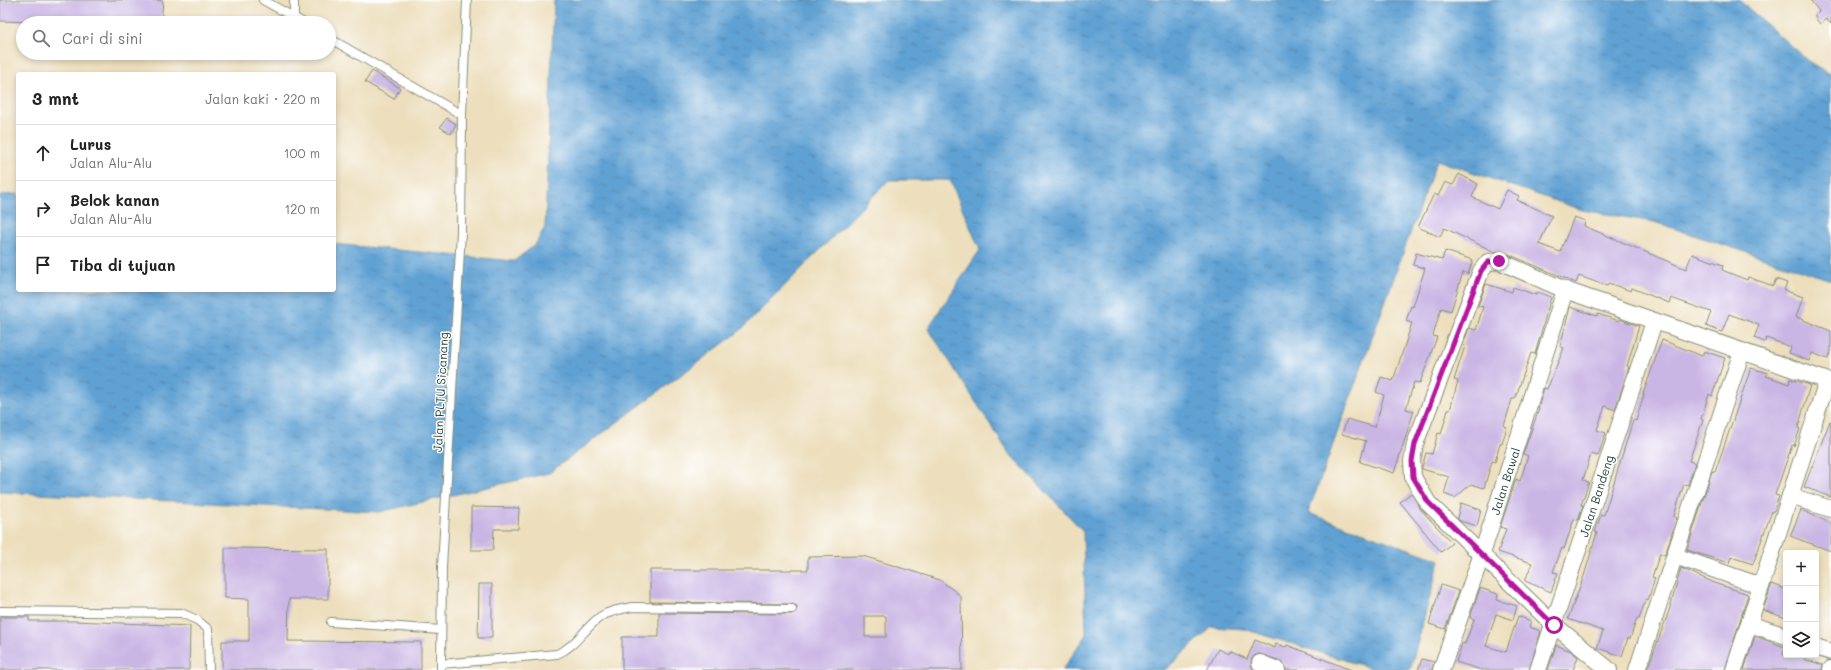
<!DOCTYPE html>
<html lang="id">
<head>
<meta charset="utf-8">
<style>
  :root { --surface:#fff; --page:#f6f6f6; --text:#222; --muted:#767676; --line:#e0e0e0 }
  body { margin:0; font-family:Mali,sans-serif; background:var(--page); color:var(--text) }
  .controls { position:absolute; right:12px; bottom:12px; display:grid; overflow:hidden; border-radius:4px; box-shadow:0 2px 6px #0003 }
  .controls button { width:36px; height:36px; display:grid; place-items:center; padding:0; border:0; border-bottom:1px solid var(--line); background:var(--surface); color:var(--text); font:20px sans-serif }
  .stop { position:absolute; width:12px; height:12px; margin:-9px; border:3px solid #b5179e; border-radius:50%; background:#fff }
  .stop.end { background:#b5179e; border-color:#fff; box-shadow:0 1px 4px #0008 }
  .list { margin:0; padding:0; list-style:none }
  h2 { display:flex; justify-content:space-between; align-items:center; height:52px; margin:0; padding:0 16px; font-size:17px }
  h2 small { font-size:13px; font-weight:400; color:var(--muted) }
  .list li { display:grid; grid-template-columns:26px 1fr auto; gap:12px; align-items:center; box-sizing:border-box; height:56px; padding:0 16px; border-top:1px solid var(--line) }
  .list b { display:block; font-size:15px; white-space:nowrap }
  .list p { margin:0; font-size:13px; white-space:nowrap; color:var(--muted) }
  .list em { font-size:13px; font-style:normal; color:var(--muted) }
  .icon { flex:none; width:22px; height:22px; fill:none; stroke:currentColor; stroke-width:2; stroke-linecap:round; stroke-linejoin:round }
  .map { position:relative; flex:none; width:1831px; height:670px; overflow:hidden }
  .search { position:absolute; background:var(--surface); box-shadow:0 2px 6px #0003; left:16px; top:16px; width:320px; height:44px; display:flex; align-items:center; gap:10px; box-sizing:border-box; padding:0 14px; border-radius:22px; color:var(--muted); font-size:15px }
  .panel { position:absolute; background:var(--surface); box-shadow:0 2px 6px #0003; left:16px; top:72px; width:320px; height:220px; border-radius:4px }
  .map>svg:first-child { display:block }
  .water { fill:url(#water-ripples); stroke:#406f84 }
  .building { fill:#cab6e4; fill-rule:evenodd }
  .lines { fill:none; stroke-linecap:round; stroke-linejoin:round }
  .service-casing { stroke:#868e78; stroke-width:10 }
  .minor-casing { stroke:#868e78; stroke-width:18 }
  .service { stroke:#fff; stroke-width:8 }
  .minor { stroke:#fff; stroke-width:16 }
  .route { stroke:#b5179e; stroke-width:5 }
  .labels { text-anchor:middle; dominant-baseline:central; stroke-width:3; stroke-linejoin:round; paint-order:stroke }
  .street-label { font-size:12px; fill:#1f3d34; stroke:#fff }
</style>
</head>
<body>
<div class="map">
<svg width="1831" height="670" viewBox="0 0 1831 670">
  <defs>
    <pattern id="water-ripples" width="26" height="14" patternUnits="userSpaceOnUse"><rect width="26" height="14" fill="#60a1d3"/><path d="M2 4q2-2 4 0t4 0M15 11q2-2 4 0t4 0" fill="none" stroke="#4f84ac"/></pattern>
  </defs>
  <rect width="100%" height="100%" fill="#fff"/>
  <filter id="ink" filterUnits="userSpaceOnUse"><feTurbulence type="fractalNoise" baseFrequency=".025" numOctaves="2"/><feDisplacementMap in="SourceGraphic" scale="8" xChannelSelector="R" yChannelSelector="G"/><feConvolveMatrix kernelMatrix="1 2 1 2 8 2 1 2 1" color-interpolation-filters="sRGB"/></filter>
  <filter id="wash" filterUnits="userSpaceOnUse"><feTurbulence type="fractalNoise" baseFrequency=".012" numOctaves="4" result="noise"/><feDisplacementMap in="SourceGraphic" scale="16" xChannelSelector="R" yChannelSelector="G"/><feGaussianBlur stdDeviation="0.9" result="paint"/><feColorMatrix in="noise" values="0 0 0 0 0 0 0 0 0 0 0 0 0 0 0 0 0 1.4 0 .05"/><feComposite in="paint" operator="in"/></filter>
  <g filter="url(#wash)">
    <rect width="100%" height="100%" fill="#eddfbd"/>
    <!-- water -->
    <path class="water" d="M554,0H1739L1808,61L1831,75V280L1654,222L1582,210L1437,160L1308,513L1440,560L1410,670H1377L1244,629L1212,627L1165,670H1062L1086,636L1083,531L1008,452L928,328L980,250L950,180H889L740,331L549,473L379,512L0,492V195L18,194V290H334V244L514,261L535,245L545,227Z"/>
    <g id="blocks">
      <!-- building -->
      <g class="building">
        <path d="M0,0H151L163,1L161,23L105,20V23H71L0,21Z"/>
        <path d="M1810,0H1831V24L1826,19L1820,24L1814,16L1819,11Z"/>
        <path d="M372,71L400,88L394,99L365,82Z"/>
        <path d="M447,118L456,124L451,134L440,127Z"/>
        <path d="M1459,174L1478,184L1472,197L1498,209L1507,190L1519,196L1517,200L1552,216L1539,244L1560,252L1574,217L1585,221L1584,226L1686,269L1692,254L1723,265L1722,270L1747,280L1748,277L1773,286L1776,279L1787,283L1784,290L1803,297L1796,317L1831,331V351L1828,359L1812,353L1809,361L1789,353L1791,347L1766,338L1765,342L1754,338L1759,325L1729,314L1722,332L1706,326L1711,312L1671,298L1669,303L1632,288L1631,291L1608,283L1607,286L1579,276L1576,283L1503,252H1495L1444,228L1440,237L1418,227L1434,194L1438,196L1445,182L1453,185Z"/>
        <path d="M1445,251L1473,260L1468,274L1463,272L1451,311L1441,308L1433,336L1437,337L1420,383L1414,382L1406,409L1414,411L1394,473L1360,462L1366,441L1342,434L1347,419L1375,427L1384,395L1376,392L1381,377L1393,381L1412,323L1406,321L1411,306L1413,307L1425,268L1413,265L1416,253L1442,260Z"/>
        <path d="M1486,284L1512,292L1513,287L1536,295L1537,292L1551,297L1535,354L1531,353L1515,399H1512L1504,426L1507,427L1502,444H1500L1495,462L1492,461L1484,488L1471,484L1455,498L1444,494L1449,477L1422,469V467L1426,453L1432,454L1438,433L1441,434L1448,410H1450L1458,381L1454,380L1465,346L1463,345L1469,328L1476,330L1483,307L1478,306Z"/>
        <path d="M1570,307L1597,316L1598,314L1619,321V319L1639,326L1627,366L1629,367L1615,410L1605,406L1597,430L1606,433L1598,456L1591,454L1583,480L1589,482L1581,505H1583L1578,520L1574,519L1564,549L1562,548L1553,572L1558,573L1551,592L1525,581L1532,563L1498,552L1506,529L1500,527L1516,479L1520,481L1528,456L1523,454L1539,409L1538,408L1544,388L1547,389L1564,348L1560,347Z"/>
        <path d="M1662,340L1702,356L1704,351L1725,358L1712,396L1709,394L1701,419L1703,420L1689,461L1695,463L1688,485L1684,484L1676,509L1674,517L1677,518L1665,555L1660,553L1652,577L1655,578L1648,600L1646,599L1639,619L1637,618L1630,639L1628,638L1622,656L1597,648L1603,631L1568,619L1584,576L1597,532H1595L1601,515H1604L1633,420L1636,421L1644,394H1643Z"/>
        <path d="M1751,368L1768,373L1766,376L1789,384L1790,379L1810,385L1798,428L1800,429L1794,446L1792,445L1775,495L1779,496L1774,511H1772L1753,564L1731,557L1729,563L1687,550L1712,471L1715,472Z"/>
        <path d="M1830,421L1831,422V497L1804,487Z"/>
        <path d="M1411,493L1421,510L1452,543L1441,552L1400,502Z"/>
        <path d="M1461,503L1481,510L1477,526L1460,521L1457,518Z"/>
        <path d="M471,507L519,508L518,529H494L493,550H471Z"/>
        <path d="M1801,510L1831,523V551L1790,536Z"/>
        <path d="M225,548L328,549V599H289L288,641L421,642V670H222V641H249V599L225,598Z"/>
        <path d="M863,556L940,580L961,596L962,670H622V637H659V613L792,614L797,609V606L792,604L650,602V570H808V557ZM865,616H886V637H865Z"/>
        <path d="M1681,568L1717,584L1748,594L1725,670H1647L1669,611Z"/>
        <path d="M479,584H492V638H478Z"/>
        <path d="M1772,584L1786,589V618L1763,610Z"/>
        <path d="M1441,585L1459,591L1445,629L1429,624Z"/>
        <path d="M1480,588L1498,594L1497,600L1517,606L1513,620L1496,614L1486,646L1506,652L1518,616L1531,621L1529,627L1541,631L1529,670H1481L1456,662L1462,643L1465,644L1474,619L1470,618Z"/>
        <path d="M0,617H29V621H75L190,626L189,670H0Z"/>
        <path d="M1755,636L1785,647L1783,655H1805L1804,659L1823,665L1822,670H1744Z"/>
        <path d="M1255,640L1275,648L1276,644L1286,647L1287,645L1351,670H1286L1285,665L1281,661L1259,654L1254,656L1251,660V665L1254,670H1207L1218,649L1228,654L1229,651L1247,659Z"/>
        <path d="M1556,645L1571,651L1578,657L1573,670H1548Z"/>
        <path d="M1422,659L1434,662L1432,670H1418Z"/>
      </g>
    </g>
  </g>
  <g filter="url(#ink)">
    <use href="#blocks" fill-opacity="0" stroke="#868e78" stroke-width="1"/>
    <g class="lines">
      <defs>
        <g id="service">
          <path d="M263,0L304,23"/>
          <path d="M294,17V0"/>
          <path d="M329,38L462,115"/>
          <path d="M0,611L181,613L197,620L208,629L209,670"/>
          <path d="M331,622L441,630"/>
          <path d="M441,664L557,654C576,646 584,629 600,617C609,611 621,609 632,607L792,609"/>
          <path d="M441,670L442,567L461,232L462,115L467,0"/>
        </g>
        <g id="minor">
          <path d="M1790,496L1831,509"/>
          <path d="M1675,556L1761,586"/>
          <path d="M1749,624L1786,636"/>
          <path d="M1816,647L1831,652"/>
          <path d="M1260,663L1277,670"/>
          <path d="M1441,670L1482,554L1565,290"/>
          <path d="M1538,670L1654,322"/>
          <path d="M1609,670L1554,625L1428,503L1413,477L1412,461L1415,444L1481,271L1488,262L1499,261L1565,290L1831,382"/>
          <path d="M1637,670L1742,351"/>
          <path d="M1734,670L1827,381"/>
          <path d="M1831,670V669"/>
        </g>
      </defs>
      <!-- service casing -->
      <use href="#service" class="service-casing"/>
      <!-- minor casing -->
      <use href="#minor" class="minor-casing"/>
      <!-- service -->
      <use href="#service" class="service"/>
      <!-- minor -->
      <use href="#minor" class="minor"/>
    </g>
  </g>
  <g class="lines" filter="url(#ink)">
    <!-- route -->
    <path class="route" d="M1499,261L1488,262L1481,271L1415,444L1412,461L1413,477L1428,502L1554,625"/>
  </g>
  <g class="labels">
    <!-- street labels -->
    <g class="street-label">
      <text transform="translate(440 392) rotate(-87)">Jalan PLTU Sicanang</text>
      <text transform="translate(1505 481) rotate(-72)">Jalan Bawal</text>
      <text transform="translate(1596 496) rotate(-72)">Jalan Bandeng</text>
    </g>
  </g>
</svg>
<div class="controls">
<button>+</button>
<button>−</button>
<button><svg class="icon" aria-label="layers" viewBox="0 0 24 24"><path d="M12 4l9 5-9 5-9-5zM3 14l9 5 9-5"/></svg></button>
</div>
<div class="stop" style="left:1554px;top:625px"></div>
<div class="stop end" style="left:1499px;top:261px"></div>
<div class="search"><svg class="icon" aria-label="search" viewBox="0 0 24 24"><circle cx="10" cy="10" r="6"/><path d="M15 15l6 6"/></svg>Cari di sini</div>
<section class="panel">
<h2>3 mnt<small>Jalan kaki · 220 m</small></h2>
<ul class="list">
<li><svg class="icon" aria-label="ahead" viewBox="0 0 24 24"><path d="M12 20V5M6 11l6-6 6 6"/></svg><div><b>Lurus</b><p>Jalan Alu-Alu</p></div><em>100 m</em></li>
<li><svg class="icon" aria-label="right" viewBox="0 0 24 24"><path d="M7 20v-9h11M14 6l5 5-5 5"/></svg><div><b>Belok kanan</b><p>Jalan Alu-Alu</p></div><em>120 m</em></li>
<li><svg class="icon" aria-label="arrive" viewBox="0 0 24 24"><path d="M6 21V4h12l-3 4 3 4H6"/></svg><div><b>Tiba di tujuan</b></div></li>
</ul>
</section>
</div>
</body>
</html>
